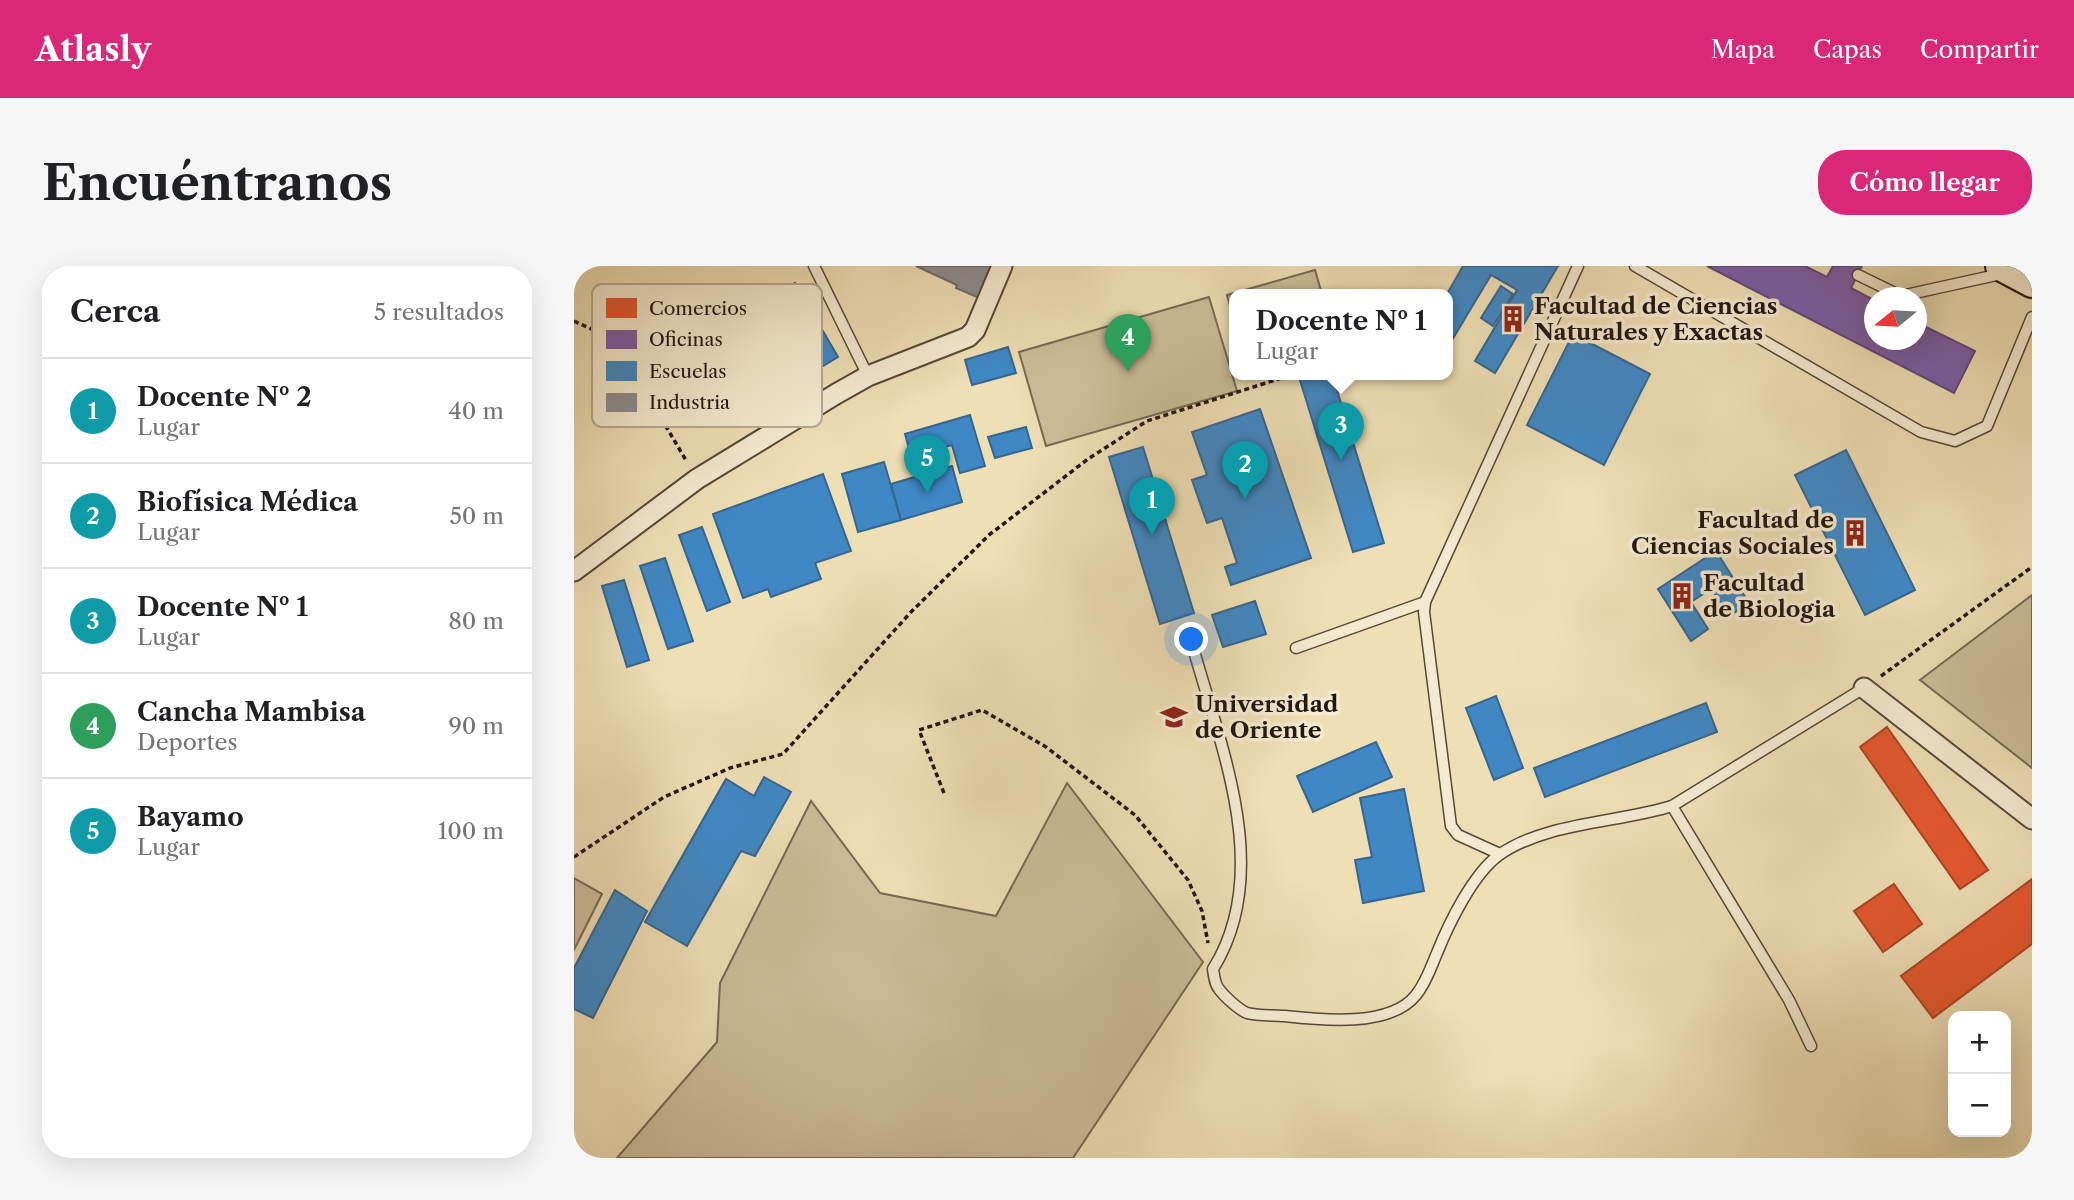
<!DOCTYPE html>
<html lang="es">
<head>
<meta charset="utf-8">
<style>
  :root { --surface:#fff; --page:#f6f6f6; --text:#202124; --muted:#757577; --line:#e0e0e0; --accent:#db2777 }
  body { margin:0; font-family:"Libre Caslon Text",serif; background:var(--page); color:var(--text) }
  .controls { position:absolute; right:21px; bottom:21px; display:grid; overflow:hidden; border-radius:14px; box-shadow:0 7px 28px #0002 }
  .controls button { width:63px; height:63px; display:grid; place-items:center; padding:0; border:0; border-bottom:2px solid var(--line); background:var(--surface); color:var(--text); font:35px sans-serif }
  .compass { position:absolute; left:1290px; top:21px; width:63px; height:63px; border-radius:50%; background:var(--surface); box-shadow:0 7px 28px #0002; rotate:252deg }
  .you { position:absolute; left:618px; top:374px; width:24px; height:24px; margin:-18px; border:5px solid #fff; border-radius:50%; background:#1a73e8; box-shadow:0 0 0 10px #1a73e833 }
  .badge { display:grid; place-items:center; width:46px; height:46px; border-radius:50%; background:var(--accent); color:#fff; font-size:23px; font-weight:700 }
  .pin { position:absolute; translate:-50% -58px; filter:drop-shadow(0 2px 4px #0008) }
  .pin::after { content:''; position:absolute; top:37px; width:24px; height:21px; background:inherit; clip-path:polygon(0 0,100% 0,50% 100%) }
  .popup { position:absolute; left:655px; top:23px; width:224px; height:91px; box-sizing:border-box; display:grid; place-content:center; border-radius:14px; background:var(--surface); filter:drop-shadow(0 2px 5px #0005); font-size:23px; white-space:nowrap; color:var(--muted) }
  .popup b { font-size:26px; color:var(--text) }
  .popup::after { content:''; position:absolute; left:50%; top:100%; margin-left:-14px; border:14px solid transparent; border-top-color:var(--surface) }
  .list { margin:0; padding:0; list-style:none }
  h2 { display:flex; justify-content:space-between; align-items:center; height:91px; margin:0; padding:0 28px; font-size:30px }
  h2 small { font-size:23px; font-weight:400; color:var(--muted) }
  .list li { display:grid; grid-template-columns:46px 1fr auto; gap:21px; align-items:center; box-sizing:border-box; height:105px; padding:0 28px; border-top:2px solid var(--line) }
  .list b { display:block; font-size:26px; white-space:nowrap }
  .list p { margin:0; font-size:23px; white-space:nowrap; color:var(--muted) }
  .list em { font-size:23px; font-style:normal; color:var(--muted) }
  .map { position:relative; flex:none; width:1458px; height:892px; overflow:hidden; border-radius:28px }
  header { display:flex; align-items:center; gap:42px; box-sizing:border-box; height:98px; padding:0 35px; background:var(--accent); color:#fff }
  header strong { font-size:33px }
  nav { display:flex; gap:38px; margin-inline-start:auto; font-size:24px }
  .intro { display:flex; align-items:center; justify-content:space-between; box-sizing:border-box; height:168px; padding:0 42px }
  h1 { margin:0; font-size:49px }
  .button { padding:18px 32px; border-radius:28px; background:var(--accent); color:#fff; font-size:24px; font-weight:700 }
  main { display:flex; gap:42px; padding:0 42px }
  aside { flex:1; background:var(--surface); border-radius:28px; box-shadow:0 7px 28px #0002 }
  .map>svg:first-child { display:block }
  .green { fill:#ccbd99; stroke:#776a54; stroke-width:2 }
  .shops { fill:#e4572e; stroke:#aa4425; stroke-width:2 }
  .offices { fill:#7b5ea7; stroke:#60487a; stroke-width:2 }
  .schools { fill:#3f88c5; stroke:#36668f; stroke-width:2 }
  .industry { fill:#8d8d92; stroke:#6d696b; stroke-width:2 }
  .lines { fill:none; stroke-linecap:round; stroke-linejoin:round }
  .lane-casing { stroke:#554839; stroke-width:13 }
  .street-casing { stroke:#554839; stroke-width:23 }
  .secondary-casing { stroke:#221610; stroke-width:32 }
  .path { stroke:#221610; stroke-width:3.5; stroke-dasharray:5 3.5; stroke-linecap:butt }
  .lane { stroke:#f5eacf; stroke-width:10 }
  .street { stroke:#f5eacf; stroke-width:19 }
  .secondary { stroke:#f5eacf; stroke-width:28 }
  .labels { text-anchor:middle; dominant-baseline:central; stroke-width:7; stroke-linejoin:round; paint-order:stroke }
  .poi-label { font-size:23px; font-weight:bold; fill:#221610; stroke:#f5eacf; text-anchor:start }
  .key { fill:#f5eacf; stroke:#b6aa96; stroke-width:2 }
  .key-label { font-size:19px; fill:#221610 }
</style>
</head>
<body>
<header>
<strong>Atlasly</strong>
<nav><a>Mapa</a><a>Capas</a><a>Compartir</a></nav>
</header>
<div class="intro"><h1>Encuéntranos</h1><a class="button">Cómo llegar</a></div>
<main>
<aside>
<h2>Cerca<small>5 resultados</small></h2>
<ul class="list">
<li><span class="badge" style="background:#0f9aa8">1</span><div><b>Docente Nº 2</b><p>Lugar</p></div><em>40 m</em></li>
<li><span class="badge" style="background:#0f9aa8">2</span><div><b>Biofísica Médica</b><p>Lugar</p></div><em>50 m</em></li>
<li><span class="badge" style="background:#0f9aa8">3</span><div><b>Docente Nº 1</b><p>Lugar</p></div><em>80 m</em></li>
<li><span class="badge" style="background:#2e9e5b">4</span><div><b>Cancha Mambisa</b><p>Deportes</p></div><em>90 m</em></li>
<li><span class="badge" style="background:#0f9aa8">5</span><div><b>Bayamo</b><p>Lugar</p></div><em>100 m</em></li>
</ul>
</aside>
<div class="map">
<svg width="1458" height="892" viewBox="0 0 1458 892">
  <rect width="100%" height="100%" fill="#efdfb5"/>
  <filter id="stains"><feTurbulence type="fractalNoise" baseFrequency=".00286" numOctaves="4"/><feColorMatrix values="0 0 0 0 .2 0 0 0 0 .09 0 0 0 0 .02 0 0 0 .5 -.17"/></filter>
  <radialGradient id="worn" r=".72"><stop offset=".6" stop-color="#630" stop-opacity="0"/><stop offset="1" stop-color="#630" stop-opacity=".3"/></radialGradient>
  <!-- green -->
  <g class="green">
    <path d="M741,4L748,28H660V54L653,29Z"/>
    <path d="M635,31L663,125L472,180L445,86Z"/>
    <path d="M1458,329V502L1346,414Z"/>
    <path d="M493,517L629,696L499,892H43L143,776L146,717L237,535L306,627L422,650Z"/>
    <path d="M0,612L28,628L0,684Z"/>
  </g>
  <!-- shops -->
  <g class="shops">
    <path d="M1313,461L1414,604L1386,623L1286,481Z"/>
    <path d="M1458,613V678L1359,752L1327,710Z"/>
    <path d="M1320,618L1348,658L1309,686L1280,645Z"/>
  </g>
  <!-- offices -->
  <path class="offices" d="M1133,0H1231L1253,11L1259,0H1288L1277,22L1300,34V74H1342V56L1401,85L1380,127Z"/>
  <!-- schools -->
  <g class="schools">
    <path d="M889,0H984L921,107L901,95L943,24L917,9L875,79L873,28Z"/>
    <path d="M221,17L264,91L239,106L196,32Z"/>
    <path d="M927,20L939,28L919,60L907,52Z"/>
    <path d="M185,33L227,103L196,122L154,52Z"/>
    <path d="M137,52L181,124L155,140L110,68Z"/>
    <path d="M89,63L138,143L116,157L66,77Z"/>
    <path d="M999,68L1076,108L1030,199L953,159Z"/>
    <path d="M434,81L442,107L398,119L391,94Z"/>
    <path d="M735,108H758L810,277L779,286L725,111Z"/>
    <path d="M686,143L737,292L657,319L651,301L663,297L648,252L633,257L618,214L633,209L618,166Z"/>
    <path d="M396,149L411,200L386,207L378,179L337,190L331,168Z"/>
    <path d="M452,161L458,182L421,192L414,171Z"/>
    <path d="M569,181L620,347L586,358L535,191Z"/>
    <path d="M1272,184L1341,324L1291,349L1221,209Z"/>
    <path d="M310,196L327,254L284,266L268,208Z"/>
    <path d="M378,200L388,236L327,254L317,218Z"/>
    <path d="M249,208L277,285L241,297L247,313L197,331L194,323L169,332L139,248Z"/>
    <path d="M128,261L156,336L133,345L105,269Z"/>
    <path d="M1142,285L1175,337L1155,350L1137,323L1117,336L1134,363L1117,375L1084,323Z"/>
    <path d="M91,292L119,375L94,383L66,300Z"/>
    <path d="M50,314L75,394L53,401L28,320Z"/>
    <path d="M681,335L692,368L649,381L638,349Z"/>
    <path d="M922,430L949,502L920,514L892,442Z"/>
    <path d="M1132,437L1143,466L971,531L960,502Z"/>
    <path d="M802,476L818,511L739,546L723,510Z"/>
    <path d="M190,511L217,526L181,590L167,585L113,680L71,656L152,513L180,530Z"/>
    <path d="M830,523L850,625L789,637L781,594L798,591L786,532Z"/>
    <path d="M41,624L73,645L19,752L0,743V702Z"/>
  </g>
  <!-- industry -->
  <path class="industry" d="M342,0H419L405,32L382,22L383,19Z"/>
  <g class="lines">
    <defs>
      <g id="lane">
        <path d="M240,0L294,110"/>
        <path d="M1061,0L1347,166L1381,175L1413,160L1458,51"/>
        <path d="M1284,9L1327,30L1427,8"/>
        <path d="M722,382L851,336"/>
        <path d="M620,385C648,484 699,607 639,703C640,710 641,719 645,723C650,730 665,744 673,747C684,750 699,749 710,750C746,754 816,762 842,729C852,717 857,701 863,687C875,657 899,608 925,589C972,556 1044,557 1098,540L1290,422"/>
        <path d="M1098,540L1215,734L1237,780"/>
        <path d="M926,588L884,569L877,560L850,346L851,336L1004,0"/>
      </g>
      <g id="street">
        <path d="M0,305L123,213L262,128L294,110L394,71L401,64L428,0"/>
        <path d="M1290,422L1458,553"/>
      </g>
      <path id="secondary" d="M1426,0L1458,17"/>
    </defs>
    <!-- lane casing -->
    <use href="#lane" class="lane-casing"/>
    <!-- street casing -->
    <use href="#street" class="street-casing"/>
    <!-- secondary casing -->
    <use href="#secondary" class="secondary-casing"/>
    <!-- path -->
    <g class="path">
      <path d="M0,55L41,74L113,196"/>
      <path d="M1307,410L1458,301"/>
      <path d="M370,527L345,464L408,444L472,481L561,549L614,614L628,645L634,677"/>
      <path d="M0,591L90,531L156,502L209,488L337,346L415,269L514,193L573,155L720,108"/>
    </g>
    <!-- lane -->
    <use href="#lane" class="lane"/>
    <!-- street -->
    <use href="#street" class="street"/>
    <!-- secondary -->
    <use href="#secondary" class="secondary"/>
  </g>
  <!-- icons -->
  <defs>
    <symbol id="building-bare" viewBox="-9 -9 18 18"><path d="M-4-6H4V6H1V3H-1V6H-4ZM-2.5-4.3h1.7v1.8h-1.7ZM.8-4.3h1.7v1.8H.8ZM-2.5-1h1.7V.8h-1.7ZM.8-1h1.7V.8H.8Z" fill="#8f2418" stroke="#f5eacf" stroke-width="2.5" paint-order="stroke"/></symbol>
    <symbol id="university-bare" viewBox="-9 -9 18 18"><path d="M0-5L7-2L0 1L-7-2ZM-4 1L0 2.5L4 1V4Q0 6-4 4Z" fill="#8f2418" stroke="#f5eacf" stroke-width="2.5" paint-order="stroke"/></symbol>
  </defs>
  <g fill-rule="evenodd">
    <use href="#building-bare" x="920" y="34" width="38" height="38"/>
    <use href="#building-bare" x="1262" y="248" width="38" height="38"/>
    <use href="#building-bare" x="1089" y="311" width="38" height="38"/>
    <use href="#university-bare" x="581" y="432" width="38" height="38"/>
  </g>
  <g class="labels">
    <!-- poi labels -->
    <g class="poi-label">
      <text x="960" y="40">Facultad de Ciencias<tspan x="960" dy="26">Naturales y Exactas</tspan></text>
      <text x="1260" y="254" text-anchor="end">Facultad de<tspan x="1260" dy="26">Ciencias Sociales</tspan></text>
      <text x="1129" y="317">Facultad<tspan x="1129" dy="26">de Biologia</tspan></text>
      <text x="621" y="438">Universidad<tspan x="621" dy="26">de Oriente</tspan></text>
    </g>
  </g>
  <!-- legend -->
  <rect x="18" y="18" width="230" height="143" rx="10" class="key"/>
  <rect x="32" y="32" width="31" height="20" fill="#e4572e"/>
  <rect x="32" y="64" width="31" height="19" fill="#7b5ea7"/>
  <rect x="32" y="95" width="31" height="20" fill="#3f88c5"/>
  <rect x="32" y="127" width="31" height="19" fill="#8d8d92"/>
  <g class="key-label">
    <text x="75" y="49">Comercios</text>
    <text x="75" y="80">Oficinas</text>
    <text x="75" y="112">Escuelas</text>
    <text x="75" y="143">Industria</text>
  </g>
  <rect width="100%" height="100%" filter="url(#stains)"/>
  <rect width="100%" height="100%" fill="url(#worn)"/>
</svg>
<div class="controls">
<button>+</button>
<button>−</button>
</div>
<svg class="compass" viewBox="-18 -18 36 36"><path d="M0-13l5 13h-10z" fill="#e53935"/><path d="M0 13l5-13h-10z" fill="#757577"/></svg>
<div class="you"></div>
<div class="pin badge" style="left:578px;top:269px;background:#0f9aa8">1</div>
<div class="pin badge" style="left:671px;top:233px;background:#0f9aa8">2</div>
<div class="pin badge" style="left:767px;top:194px;background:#0f9aa8">3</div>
<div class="popup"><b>Docente Nº 1</b>Lugar</div>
<div class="pin badge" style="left:554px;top:106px;background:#2e9e5b">4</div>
<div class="pin badge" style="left:353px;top:227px;background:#0f9aa8">5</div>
</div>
</main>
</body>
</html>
